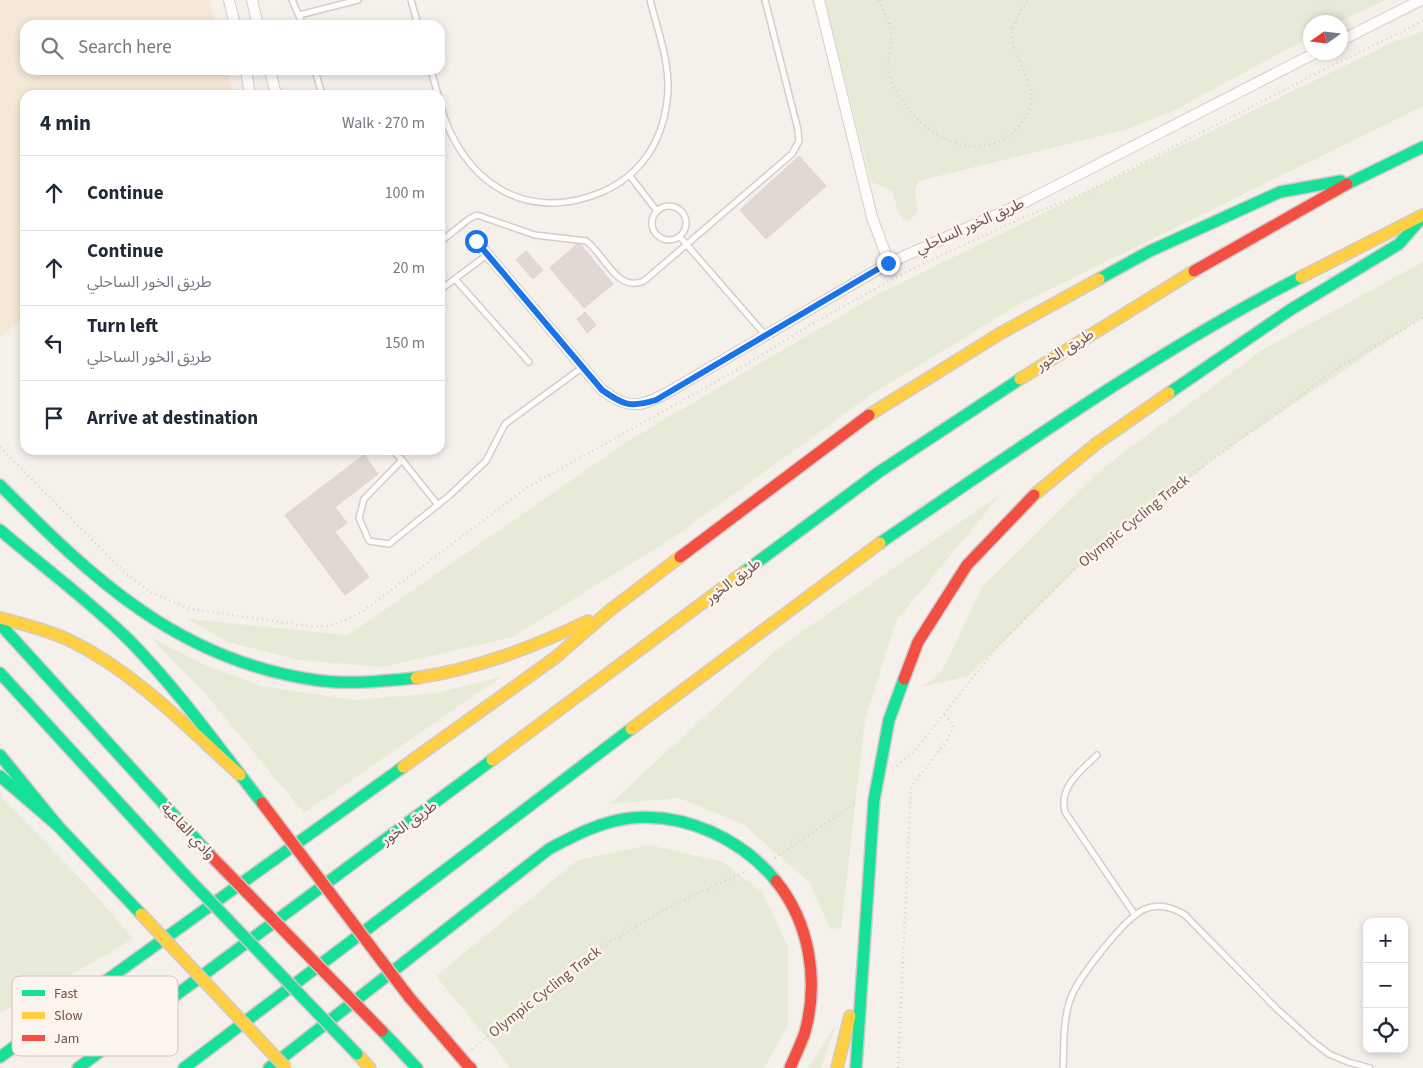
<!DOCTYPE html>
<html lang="en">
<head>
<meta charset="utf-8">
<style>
  :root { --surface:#fff; --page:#f6f6f7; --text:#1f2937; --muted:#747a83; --line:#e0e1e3 }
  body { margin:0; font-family:"Source Sans 3","Noto Sans Arabic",sans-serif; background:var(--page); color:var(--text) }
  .controls { position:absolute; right:15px; bottom:15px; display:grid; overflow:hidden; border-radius:10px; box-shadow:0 2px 8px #0003 }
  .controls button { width:45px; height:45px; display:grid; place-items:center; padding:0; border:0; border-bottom:1px solid var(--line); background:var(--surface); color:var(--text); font:25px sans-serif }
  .compass { position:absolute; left:1303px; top:15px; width:45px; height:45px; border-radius:50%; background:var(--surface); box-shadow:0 2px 8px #0003; rotate:256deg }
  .stop { position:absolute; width:15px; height:15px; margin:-11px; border:4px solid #1a73e8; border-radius:50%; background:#fff }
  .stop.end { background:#1a73e8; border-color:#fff; box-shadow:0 1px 5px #0008 }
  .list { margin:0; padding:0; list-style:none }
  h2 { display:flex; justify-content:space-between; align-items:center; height:65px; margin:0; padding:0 20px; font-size:21px }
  h2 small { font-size:16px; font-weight:400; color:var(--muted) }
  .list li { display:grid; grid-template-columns:32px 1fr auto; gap:15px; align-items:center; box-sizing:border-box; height:75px; padding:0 20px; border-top:1px solid var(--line) }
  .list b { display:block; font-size:19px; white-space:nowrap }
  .list p { margin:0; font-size:16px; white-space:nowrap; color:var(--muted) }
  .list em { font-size:16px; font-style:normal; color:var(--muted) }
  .icon { flex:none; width:28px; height:28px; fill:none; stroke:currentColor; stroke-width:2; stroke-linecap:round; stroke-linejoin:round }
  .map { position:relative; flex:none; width:1423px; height:1068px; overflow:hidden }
  .search { position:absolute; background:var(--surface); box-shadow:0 2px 8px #0003; left:20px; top:20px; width:425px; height:55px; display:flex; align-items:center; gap:12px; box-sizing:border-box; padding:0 18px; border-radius:15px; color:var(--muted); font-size:19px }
  .panel { position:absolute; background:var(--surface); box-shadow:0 2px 8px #0003; left:20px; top:90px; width:425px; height:365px; border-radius:15px }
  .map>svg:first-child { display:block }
  .green { fill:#e6ead7 }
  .sand { fill:#f5e8d6 }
  .building { fill:#e2d8d3; stroke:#ded2ce }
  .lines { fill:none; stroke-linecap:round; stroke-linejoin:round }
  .lane-casing { stroke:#d5cdc9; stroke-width:8 }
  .street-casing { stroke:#d5cdc9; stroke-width:12 }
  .fast-casing { stroke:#d4cac7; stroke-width:14 }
  .slow-casing { stroke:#d4cac7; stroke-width:14 }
  .jam-casing { stroke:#d4cac7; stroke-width:14 }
  .path { stroke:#d8d0ce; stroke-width:2.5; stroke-dasharray:1 4; stroke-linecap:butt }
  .lane { stroke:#fefdfc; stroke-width:5 }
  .street { stroke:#fefdfc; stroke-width:10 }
  .fast { stroke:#16e098; stroke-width:11 }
  .slow { stroke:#ffcf43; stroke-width:11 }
  .jam { stroke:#f24e42; stroke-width:11 }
  .fast-bridge-casing { stroke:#d4cac7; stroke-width:14; stroke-linecap:butt }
  .slow-bridge-casing { stroke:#d4cac7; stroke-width:14; stroke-linecap:butt }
  .jam-bridge-casing { stroke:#d4cac7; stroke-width:14; stroke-linecap:butt }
  .fast-bridge { stroke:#16e098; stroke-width:11 }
  .slow-bridge { stroke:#ffcf43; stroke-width:11 }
  .jam-bridge { stroke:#f24e42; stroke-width:11 }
  .route { stroke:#1a73e8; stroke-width:6 }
  .labels { text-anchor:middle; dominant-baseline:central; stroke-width:5; stroke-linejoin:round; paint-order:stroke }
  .street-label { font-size:15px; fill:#70554e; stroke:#fdf4ed }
  .key { fill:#fdf4ed; stroke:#d3c4bd; stroke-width:1 }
  .key-label { font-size:14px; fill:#70554e }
</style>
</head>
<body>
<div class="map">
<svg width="1423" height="1068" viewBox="0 0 1423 1068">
  <rect width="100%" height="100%" fill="#f6f0eb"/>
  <!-- green -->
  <g class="green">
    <path d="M825,0H1386L1338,22H1310V37L1173,111L1128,129L918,181L915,193L918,213L908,221L903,219L898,212L892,190L873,183L870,178Z"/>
    <path d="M1423,31V106L1018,305L875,392L677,535L513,637L383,667L299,660L227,642L187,619L348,635L628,441L878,294L1389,44Z"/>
    <path d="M1423,262V317L1221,453L1089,556L968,676L922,687L942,671L983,586L1103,468L1262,350Z"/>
    <path d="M1002,493L896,621L865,720L841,928L830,929L810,883L743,824L679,798L610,804L780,647Z"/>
    <path d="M150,637L203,664L261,686L355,700L437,693L501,677L304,813L203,691Z"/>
    <path d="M0,796L85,883L133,939L52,986L0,1013Z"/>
    <path d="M649,845L723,862L763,893L788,947V1025L764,1068H511L436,976L578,860Z"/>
    <path d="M835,1026L821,1068H808Z"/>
  </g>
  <!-- sand -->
  <path class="sand" d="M0,0H209L216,25H25V70H228L234,95H25V318L0,336Z"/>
  <!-- building -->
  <g class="building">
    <path d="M799,156L826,186L766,239L740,210Z"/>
    <path d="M577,244L581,245L613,284L584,308L550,268Z"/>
    <path d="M526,251L543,270L533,279L516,260Z"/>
    <path d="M585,312L596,325L587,333L577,319Z"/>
    <path d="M364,455L378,474L335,507L347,523L335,532L369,577L345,595L285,515Z"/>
  </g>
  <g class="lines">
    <defs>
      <g id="lane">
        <path d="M292,0L303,25"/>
        <path d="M411,0L418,25"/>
        <path d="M299,15L358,0"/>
        <path d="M315,70L322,95"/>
        <path d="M431,70L438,95"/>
        <path d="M440,104C461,180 524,225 602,192C641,175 662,142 667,101C672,67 658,32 650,0"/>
        <path d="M630,176L657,211"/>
        <circle cx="669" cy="223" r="17"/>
        <path d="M680,237L766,336"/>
        <path d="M440,242L469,219L477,215L535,235L586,241C605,254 616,293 644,281L792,154L799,141L798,130L765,0"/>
        <path d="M455,279L529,362"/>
        <path d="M440,290L487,255"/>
        <path d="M392,450L402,460"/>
        <path d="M438,505L402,460L364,499L359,518L369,541L389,544L450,495L486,461L505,424L583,367"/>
        <path d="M1097,755C1080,772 1059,786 1065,812L1135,915"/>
        <path d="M1063,1068C1064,1046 1063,1020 1070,1000C1077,979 1125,917 1145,909C1159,903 1172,907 1185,915L1277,1009L1311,1040L1329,1054L1348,1062L1370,1068"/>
      </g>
      <g id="street">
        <path d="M229,0L235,25"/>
        <path d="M252,0L258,25"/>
        <path d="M819,0L872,217L889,263"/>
        <path d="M1340,41L1421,0"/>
        <path d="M246,70L250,95"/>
        <path d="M270,70L276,95"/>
        <path d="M476,241L602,390C630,411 642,407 672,390L889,263L1025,202L1317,52"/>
      </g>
      <g id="fast">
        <path d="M1347,184L1423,147"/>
        <path d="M1099,279L1150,251L1280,192L1341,181"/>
        <path d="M1169,393L1290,310L1399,244L1419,221"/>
        <path d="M0,485C93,579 178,660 315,680C348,685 383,681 416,678"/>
        <path d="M0,530C43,567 90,601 130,641C179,691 219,748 262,803"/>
        <path d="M880,543C1017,450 1153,353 1301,277"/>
        <path d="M744,572L879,472L1020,379"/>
        <path d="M0,624L211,856"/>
        <path d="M0,673L186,876"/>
        <path d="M0,755L58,826L141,914"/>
        <path d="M0,776L58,826"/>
        <path d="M382,1031L417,1068"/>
        <path d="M0,1057L403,767"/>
        <path d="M78,1068L492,760"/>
        <path d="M184,1068L631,729"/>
        <path d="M269,1068L549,849C575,835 602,821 631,818C685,812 743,840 776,881"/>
        <path d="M856,1068L874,800L889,720L904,679"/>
      </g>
      <g id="slow">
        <path d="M1301,277L1423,215"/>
        <path d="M1020,379L1194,271"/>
        <path d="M869,415L1001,333L1099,279"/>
        <path d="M1034,495L1096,444L1169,393"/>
        <path d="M0,618C24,624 47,630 69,640C135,672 187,727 240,775"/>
        <path d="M416,678C477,669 533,647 588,621"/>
        <path d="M631,729L880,543"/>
        <path d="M492,760L744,572"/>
        <path d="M403,767L556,657L609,611L680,557"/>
        <path d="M357,1054L370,1068"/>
        <path d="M837,1068L850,1016"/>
      </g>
      <g id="jam">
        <path d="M1194,271L1347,184"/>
        <path d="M680,557L869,415"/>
        <path d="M904,679L918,642L967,565L1034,495"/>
        <path d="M776,881C810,923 819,981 805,1032C801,1044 795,1056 790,1068"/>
        <path d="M409,997L470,1068"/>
        <path d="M469,1067L471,1068"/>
      </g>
    </defs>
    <!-- lane casing -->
    <use href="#lane" class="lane-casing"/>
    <!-- street casing -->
    <use href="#street" class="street-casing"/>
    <!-- fast casing -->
    <use href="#fast" class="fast-casing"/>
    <!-- slow casing -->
    <use href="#slow" class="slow-casing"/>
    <!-- jam casing -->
    <use href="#jam" class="jam-casing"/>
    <!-- path -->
    <g class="path">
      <path d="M879,0C883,10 890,20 891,32C893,47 885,61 890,77C902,115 950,157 992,144C1011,138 1027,122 1031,102C1032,94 1030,87 1027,79C1013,40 1001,40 1028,0"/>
      <path d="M0,447L123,571L150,592L191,609L314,627C333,626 346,621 362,612L528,487L742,367L817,321L904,273L1020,219L1086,192L1319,72L1423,21"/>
      <path d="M897,766L916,749L998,646L1071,572L1131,520L1339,367L1423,318"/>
      <path d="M775,858L857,802"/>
      <path d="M472,1049L593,952L669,907L747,871"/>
      <path d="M898,1068L911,787L948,739L954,725L944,715"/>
    </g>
    <!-- lane -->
    <use href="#lane" class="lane"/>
    <!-- street -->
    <use href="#street" class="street"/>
    <!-- fast -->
    <use href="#fast" class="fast"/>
    <!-- slow -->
    <use href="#slow" class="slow"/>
    <!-- jam -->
    <use href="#jam" class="jam"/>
    <defs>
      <path id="fast-bridge" d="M186,876L357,1054"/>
      <path id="slow-bridge" d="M141,914L286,1068"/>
      <g id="jam-bridge">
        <path d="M262,803L409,997"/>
        <path d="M211,856L382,1031"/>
      </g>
    </defs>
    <!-- fast-bridge casing -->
    <use href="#fast-bridge" class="fast-bridge-casing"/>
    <!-- slow-bridge casing -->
    <use href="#slow-bridge" class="slow-bridge-casing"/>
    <!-- jam-bridge casing -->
    <use href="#jam-bridge" class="jam-bridge-casing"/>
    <!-- fast-bridge -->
    <use href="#fast-bridge" class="fast-bridge"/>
    <!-- slow-bridge -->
    <use href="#slow-bridge" class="slow-bridge"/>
    <!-- jam-bridge -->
    <use href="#jam-bridge" class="jam-bridge"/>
  </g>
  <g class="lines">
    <!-- route -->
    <path class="route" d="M476,241L602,390C623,405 630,408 656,400L888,263"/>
  </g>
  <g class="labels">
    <!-- street labels -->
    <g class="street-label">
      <text transform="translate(970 226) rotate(-24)">طريق الخور الساحلي</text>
      <text transform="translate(1065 350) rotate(-32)">طريق الخور</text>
      <text transform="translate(1134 521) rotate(-39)">Olympic Cycling Track</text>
      <text transform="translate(733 581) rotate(-37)">طريق الخور</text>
      <text transform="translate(409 823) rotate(-36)">طريق الخور</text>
      <text transform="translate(188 831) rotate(47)">وادي القاعية</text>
      <text transform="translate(545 992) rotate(-38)">Olympic Cycling Track</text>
    </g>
  </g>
  <!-- legend -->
  <rect x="12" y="976" width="166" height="80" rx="8" class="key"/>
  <rect x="22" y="990" width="23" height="6" fill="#16e098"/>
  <rect x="22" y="1012" width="23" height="7" fill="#ffcf43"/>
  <rect x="22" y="1035" width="23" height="6" fill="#f24e42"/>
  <g class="key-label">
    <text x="54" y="998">Fast</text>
    <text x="54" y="1020">Slow</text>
    <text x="54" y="1043">Jam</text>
  </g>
</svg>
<div class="controls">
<button>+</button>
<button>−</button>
<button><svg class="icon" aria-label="locate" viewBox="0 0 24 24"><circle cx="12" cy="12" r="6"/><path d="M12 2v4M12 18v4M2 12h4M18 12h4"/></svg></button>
</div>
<svg class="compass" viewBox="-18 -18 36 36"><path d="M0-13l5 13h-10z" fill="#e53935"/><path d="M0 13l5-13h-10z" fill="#747a83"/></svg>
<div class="stop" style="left:476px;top:241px"></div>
<div class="stop end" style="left:888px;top:263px"></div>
<div class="search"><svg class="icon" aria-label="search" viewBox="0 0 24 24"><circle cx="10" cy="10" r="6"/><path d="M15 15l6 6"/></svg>Search here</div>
<section class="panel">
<h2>4 min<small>Walk · 270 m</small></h2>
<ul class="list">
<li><svg class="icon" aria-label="ahead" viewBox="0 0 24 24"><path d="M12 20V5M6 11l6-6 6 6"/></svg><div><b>Continue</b></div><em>100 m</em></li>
<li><svg class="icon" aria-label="ahead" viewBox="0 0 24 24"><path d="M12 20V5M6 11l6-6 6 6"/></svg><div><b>Continue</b><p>طريق الخور الساحلي</p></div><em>20 m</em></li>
<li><svg class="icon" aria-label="left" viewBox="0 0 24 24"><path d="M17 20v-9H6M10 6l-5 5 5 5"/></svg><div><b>Turn left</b><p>طريق الخور الساحلي</p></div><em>150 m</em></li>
<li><svg class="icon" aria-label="arrive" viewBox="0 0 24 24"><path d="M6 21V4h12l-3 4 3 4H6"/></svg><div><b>Arrive at destination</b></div></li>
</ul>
</section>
</div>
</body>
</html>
